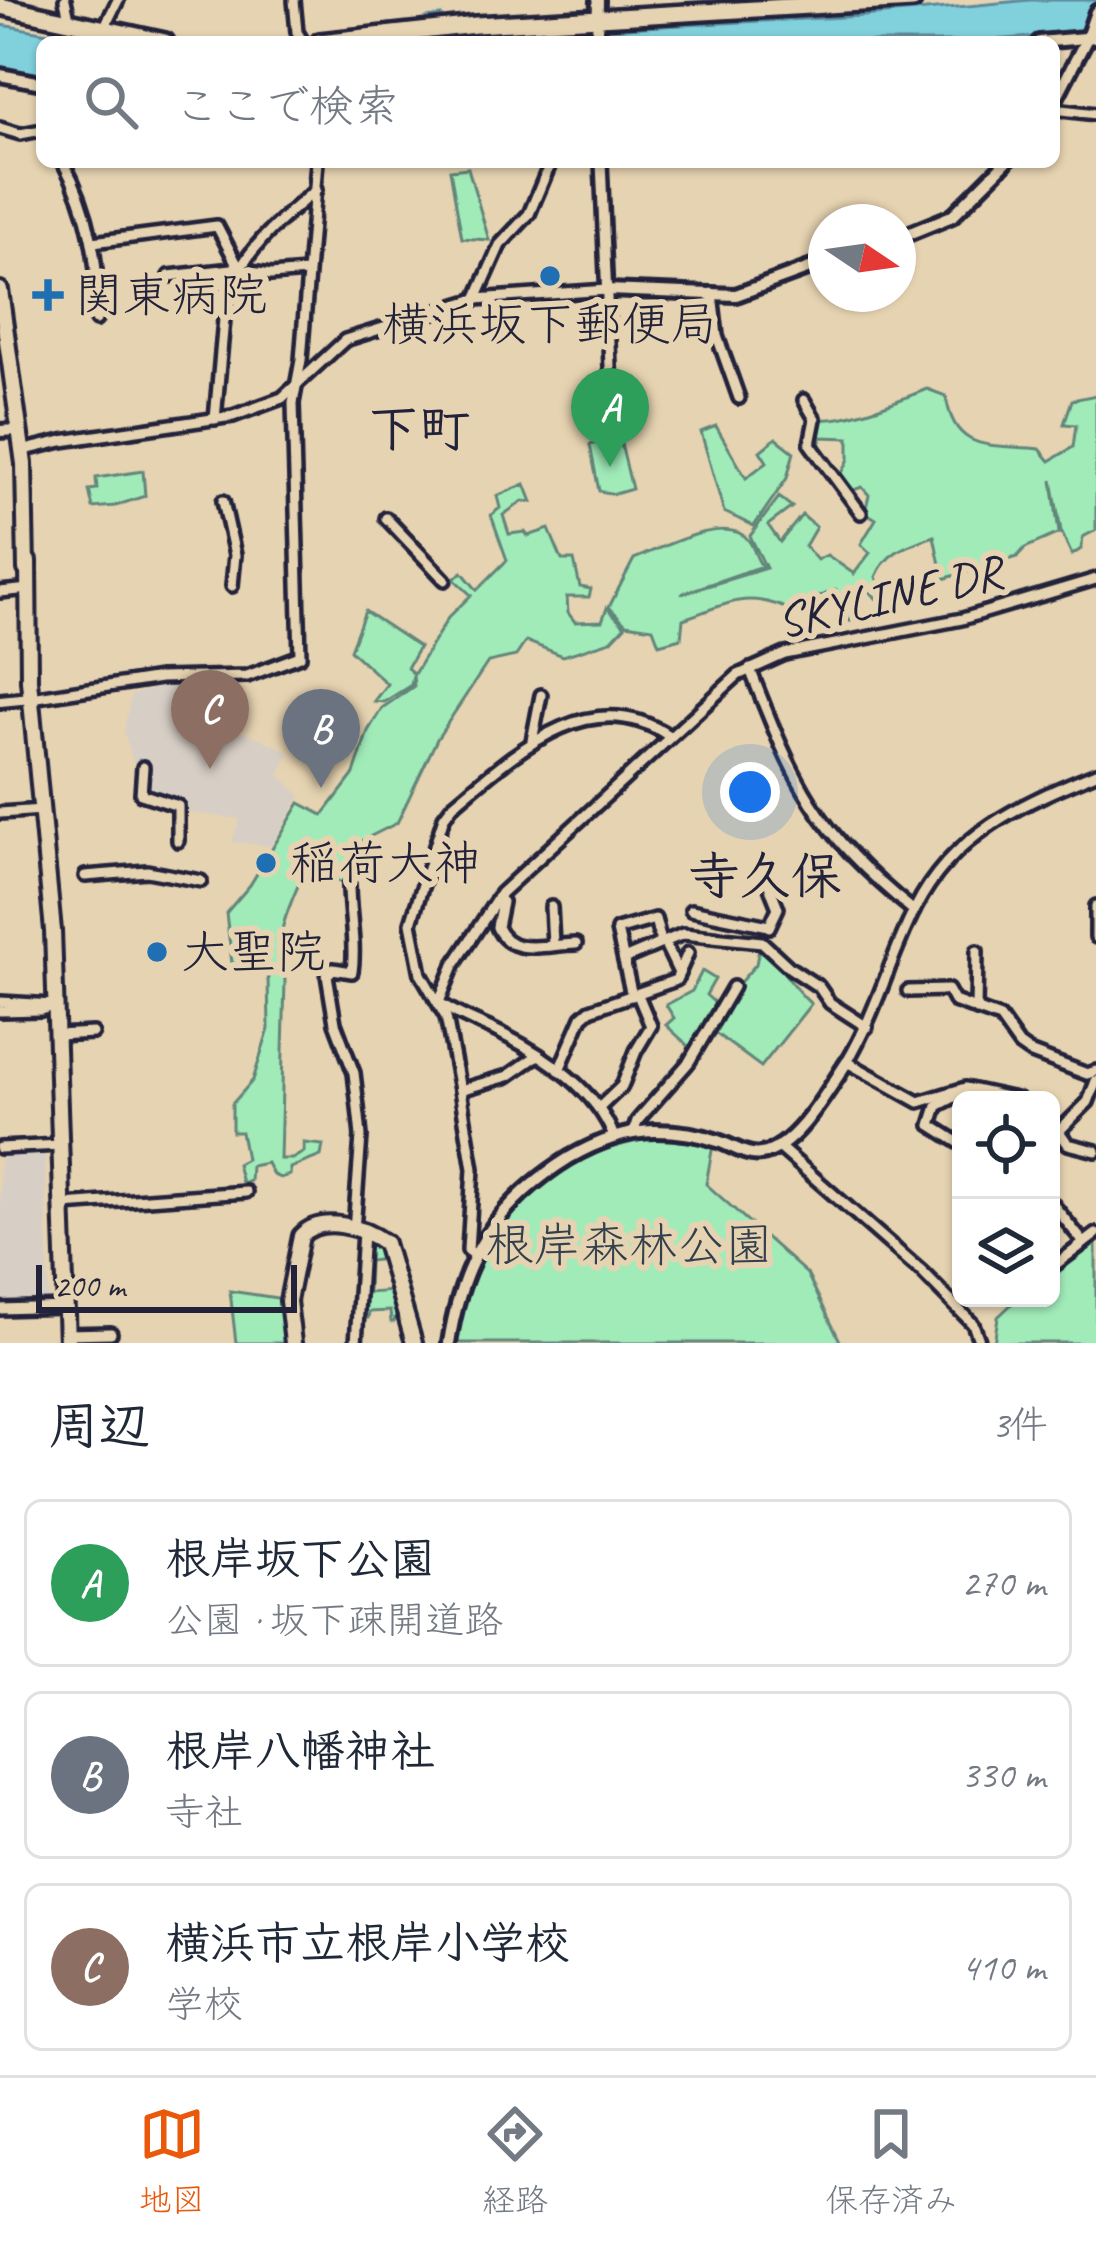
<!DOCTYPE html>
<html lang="ja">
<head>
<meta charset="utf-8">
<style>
  :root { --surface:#fff; --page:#f6f6f7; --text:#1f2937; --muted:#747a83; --line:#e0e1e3; --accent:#ea580c }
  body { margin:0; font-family:Caveat,"Klee One",sans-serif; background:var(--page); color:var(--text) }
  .controls { position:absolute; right:36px; bottom:36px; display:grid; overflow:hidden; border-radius:18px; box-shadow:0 3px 9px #0004 }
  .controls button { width:108px; height:108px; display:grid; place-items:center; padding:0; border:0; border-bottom:3px solid var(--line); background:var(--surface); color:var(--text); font:60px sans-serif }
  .compass { position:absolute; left:808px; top:204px; width:108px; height:108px; border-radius:50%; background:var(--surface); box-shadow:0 3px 9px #0004; rotate:103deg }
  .scale { position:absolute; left:36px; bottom:30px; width:261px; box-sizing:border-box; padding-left:12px; border:6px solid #22223b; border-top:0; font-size:33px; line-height:42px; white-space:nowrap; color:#22223b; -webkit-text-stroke:9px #e6d3b1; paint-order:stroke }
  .you { position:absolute; left:750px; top:792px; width:42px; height:42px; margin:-30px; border:9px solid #fff; border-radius:50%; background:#1a73e8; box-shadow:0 0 0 18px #1a73e833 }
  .badge { display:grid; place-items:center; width:78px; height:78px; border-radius:50%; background:var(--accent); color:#fff; font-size:39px; font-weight:700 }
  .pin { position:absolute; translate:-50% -99px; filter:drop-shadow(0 3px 6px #0008) }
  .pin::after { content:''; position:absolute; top:63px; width:42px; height:36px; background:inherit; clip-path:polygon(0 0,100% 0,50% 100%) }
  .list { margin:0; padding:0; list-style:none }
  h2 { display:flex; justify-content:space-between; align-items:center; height:156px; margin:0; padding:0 48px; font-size:51px }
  h2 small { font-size:39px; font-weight:400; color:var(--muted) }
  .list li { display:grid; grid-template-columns:78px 1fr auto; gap:36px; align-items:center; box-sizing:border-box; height:168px; margin:0 24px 24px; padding:0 24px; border:3px solid var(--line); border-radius:18px }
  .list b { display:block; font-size:45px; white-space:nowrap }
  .list p { margin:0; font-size:39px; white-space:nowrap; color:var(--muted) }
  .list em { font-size:39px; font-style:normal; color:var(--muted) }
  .icon { flex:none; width:66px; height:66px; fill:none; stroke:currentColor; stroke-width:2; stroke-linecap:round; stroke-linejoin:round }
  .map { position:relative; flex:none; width:1096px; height:1343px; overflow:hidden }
  .search { position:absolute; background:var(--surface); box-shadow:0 3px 9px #0004; left:36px; right:36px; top:36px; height:132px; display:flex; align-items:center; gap:30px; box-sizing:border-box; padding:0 42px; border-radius:18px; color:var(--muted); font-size:45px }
  .sheet { height:732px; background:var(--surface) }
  nav { display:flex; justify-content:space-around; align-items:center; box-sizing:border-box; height:168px; border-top:3px solid var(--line); background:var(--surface); font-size:33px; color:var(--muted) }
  nav a { display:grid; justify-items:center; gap:6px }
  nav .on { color:var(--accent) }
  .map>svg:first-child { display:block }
  .built { fill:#d7cfc6 }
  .green { fill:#a1ebb9; stroke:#62867a; stroke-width:3 }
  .water { fill:#81d1dd; stroke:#5b8b9c; stroke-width:3 }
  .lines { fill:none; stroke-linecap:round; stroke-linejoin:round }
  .minor-casing { stroke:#22223b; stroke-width:18 }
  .tertiary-casing { stroke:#22223b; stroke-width:20 }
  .primary-casing { stroke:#22223b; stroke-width:22 }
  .trunk-casing { stroke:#22223b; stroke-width:24 }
  .minor { stroke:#e6d3b1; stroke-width:9 }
  .tertiary { stroke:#e6d3b1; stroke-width:10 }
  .primary { stroke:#e6d3b1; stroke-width:14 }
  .trunk { stroke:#e6d3b1; stroke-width:15 }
  .poi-dot { fill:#1f6fb2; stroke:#e6d3b1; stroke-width:4.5 }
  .labels { text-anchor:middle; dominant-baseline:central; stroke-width:12; stroke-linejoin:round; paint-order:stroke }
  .poi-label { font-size:48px; fill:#22223b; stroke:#e6d3b1; text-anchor:start }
  .street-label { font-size:48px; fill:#22223b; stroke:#e6d3b1 }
  .park-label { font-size:48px; fill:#35404e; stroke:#e6d3b1 }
  .neighbourhood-label { font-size:51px; font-weight:bold; fill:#22223b; stroke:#e6d3b1 }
</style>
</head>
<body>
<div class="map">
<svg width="1096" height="1343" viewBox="0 0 1096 1343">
  <rect width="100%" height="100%" fill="#e6d3b1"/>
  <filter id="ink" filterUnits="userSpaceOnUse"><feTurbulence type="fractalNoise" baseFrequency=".00833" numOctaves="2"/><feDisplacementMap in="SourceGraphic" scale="24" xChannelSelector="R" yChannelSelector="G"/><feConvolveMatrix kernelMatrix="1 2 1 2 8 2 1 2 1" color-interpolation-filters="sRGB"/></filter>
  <g filter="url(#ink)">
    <!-- built -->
    <g class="built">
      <path d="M191,685V721L256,736L290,753L279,775L301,796L271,846L232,842L240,819L182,812L138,792V763L133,762L124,731L131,695L160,687Z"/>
      <path d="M45,1150L49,1303L0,1306V1152Z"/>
    </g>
    <!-- green -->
    <g class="green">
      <path d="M468,168L489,240L462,238L450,170Z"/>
      <path d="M927,389L946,396C954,454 992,444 1040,449L1050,461L1073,447L1076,425L1064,424L1072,400L1096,395V530L1083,537L1081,549L1072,555L1061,531L1052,480L1059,533L1025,548L1017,557L943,579L934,536C909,545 886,551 876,577L883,593L880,603L864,584L852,593L850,621L842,619L836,590L788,609C744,590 726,605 683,619L681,638L659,644L653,628L626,624L609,607L634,559C659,549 728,512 749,541C755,549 755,558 762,566L681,594L766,568L750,536L779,497L792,507L768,525L780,542L802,515L816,527L805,546L817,560L827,555L854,574L870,553L861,544L876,519L865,512L869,495L862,487L851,491L841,475L849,459V438L821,437L819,449L811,438L817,418C838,425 905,398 927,389Z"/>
      <path d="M716,426L746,478L767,462L760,451L776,438L794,452L787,478L754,526L724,512L701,432Z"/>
      <path d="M619,436L632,489L615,494L599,491L590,445Z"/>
      <path d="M143,471L145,496L115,506L93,508L89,490L97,489L96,478Z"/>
      <path d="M525,484L532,502L523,501L503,515L509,534L525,532L528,536L549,529L562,560H574L580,587L591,589L589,597H567L568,613L575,622L602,621L607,608L625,626L611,641L563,656L526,641L516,656L488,662L437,739L397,823L363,840L342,883L327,876L322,884L300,881C285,917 272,941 285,980L280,1159H292L304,1152V1143L323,1145L321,1156L290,1168V1175L280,1178L273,1175L267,1163L251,1166L250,1181L242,1183L237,1164L246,1159L241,1132H232V1104L253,1080L269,1029L268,977L256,968L232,963L226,913L250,885L300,803L323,815L354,774L368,731L382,708L414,686L413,675L411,685L384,702L374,701L387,684L350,650L365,611L419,647L407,668L414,674L448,618L471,595L454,579L462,572L477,590L507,560L491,515L500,508L497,496Z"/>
      <path d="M760,944C780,963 790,986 811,1004L761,1067L711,1030L735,988L756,964Z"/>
      <path d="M702,971L715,979L706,995L715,1003L728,985L732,988L694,1051L666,1025L674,1018L666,1005L692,991Z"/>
      <path d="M654,1138L713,1145L706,1184L807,1274L841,1343H456C478,1230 536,1156 654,1138Z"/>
      <path d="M372,1239L380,1246L386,1259L369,1261L368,1293L394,1291L398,1307L394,1322H391L390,1311L369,1312L368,1318H362L366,1244Z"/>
      <path d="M1096,1239V1343H994L998,1317L1018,1298H1051V1272Z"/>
      <path d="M230,1291L284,1299L289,1343H236Z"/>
    </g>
    <!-- water -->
    <g class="water">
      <path d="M1030,0H1096V32L966,42H402L428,39L426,18L441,16L445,37L864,16Z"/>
      <path d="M0,25L14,27L98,42H42V75L0,66Z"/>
    </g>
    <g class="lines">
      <defs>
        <g id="minor">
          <path d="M65,0L70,23"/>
          <path d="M294,0L297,32L303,42"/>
          <path d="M103,30L118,0"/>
          <path d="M1054,109L1096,114"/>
          <path d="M0,128L20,134L42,130"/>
          <path d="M63,162C89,209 101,266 96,320"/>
          <path d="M601,162L613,434"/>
          <path d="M93,242L217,226L240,270"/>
          <path d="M169,276L232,269L271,275L306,272"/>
          <path d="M712,293L717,336L739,398"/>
          <path d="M476,299L500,245L529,214L551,162"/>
          <path d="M804,400L815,419L810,444L861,513"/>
          <path d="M215,419L226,297C243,252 279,220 316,190"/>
          <path d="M21,451L62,441L233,416L282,398L345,340L476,299L607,290"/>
          <path d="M223,501L235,555L232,586"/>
          <path d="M386,518L445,580"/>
          <path d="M0,592L29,589"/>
          <path d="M750,669C795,785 815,831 914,911"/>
          <path d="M31,698L160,678L247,676L300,656L293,403L301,360L317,162"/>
          <path d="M532,741L541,695"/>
          <path d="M143,767L141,794L178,806V841"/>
          <path d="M0,813L42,810"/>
          <path d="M85,876L147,871L201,881"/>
          <path d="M768,883L778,908L769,927"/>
          <path d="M349,885C349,914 356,943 352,972L333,969L327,975L335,1023L354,1073L358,1107L361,1136L354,1230"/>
          <path d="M497,898L502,902L497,927C510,958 548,944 576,944"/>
          <path d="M1096,906V937"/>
          <path d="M551,907L553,944"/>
          <path d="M691,910L769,926"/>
          <path d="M664,942L679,973"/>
          <path d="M624,959L683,934L762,942L790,968L819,987L830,1003L867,1027"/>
          <path d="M908,991L948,990L954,1001L1000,1018L1019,1045L1029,1052L1087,1074L1096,1071"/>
          <path d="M632,996L617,930L655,919L661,942"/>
          <path d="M0,1002L54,1005"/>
          <path d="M439,1002L454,965L501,893L738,675L785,654L962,619L1096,579"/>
          <path d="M443,1005C462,1018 483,1024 504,1035C546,1056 597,1091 614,1137"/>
          <path d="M976,1010L977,951"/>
          <path d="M0,1011L41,1010L55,1005"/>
          <path d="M57,1035L93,1033"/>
          <path d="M538,1055L508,1076L460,1090L446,1017L421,974L411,923L444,817L453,805C512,756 589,681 669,736"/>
          <path d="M559,1070L582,1017L590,1010L676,980L688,953"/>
          <path d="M460,1090L473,1169L468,1250L475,1255"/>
          <path d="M1020,1100L965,1088L919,1102L847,1062C877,1011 889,960 915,909C952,834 1023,803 1096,773"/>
          <path d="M599,1108L622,1086L636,1051L651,1026L638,995"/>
          <path d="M1051,1120L1068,1144L1096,1151"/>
          <path d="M1059,1131L1088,1102L1096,1081"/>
          <path d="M633,1133L637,1121L689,1062L733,987"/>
          <path d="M961,1144L931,1125L937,1106L962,1093"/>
          <path d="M778,1146L923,1273L973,1324L980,1343"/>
          <path d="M0,1148L61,1145"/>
          <path d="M1051,1202L1084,1243"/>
          <path d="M63,1205L246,1192"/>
          <path d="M1051,1268L1096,1234"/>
          <path d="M0,1309L66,1307"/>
          <path d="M66,1334L111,1333"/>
          <path d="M356,1343L363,1232"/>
        </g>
        <g id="tertiary">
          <path d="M597,42L598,0"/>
          <path d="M1039,42L1096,37"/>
          <path d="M0,75L42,83"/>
          <path d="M1054,102L1087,38L1096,12"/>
          <path d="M898,238L952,216L1006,162"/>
          <path d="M607,290L736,295L826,262"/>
          <path d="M0,431L17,430"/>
          <path d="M0,701L31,698"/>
          <path d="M449,1343C462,1259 496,1203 569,1158C595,1143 624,1131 655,1131C675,1131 699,1134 718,1141C731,1145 747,1157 761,1154C795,1149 829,1089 847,1062"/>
        </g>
        <g id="primary">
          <path d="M0,290L24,464L26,569"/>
          <path d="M28,561L29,680L53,931L67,1343"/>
          <path d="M293,1343L288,1301L301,1236C321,1214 363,1227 385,1243L414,1343"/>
        </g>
        <g id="trunk">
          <path d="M0,6L165,42"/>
          <path d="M320,42L476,25L913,0"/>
        </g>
      </defs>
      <!-- minor casing -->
      <use href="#minor" class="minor-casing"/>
      <!-- tertiary casing -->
      <use href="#tertiary" class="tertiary-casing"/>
      <!-- primary casing -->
      <use href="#primary" class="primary-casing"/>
      <!-- trunk casing -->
      <use href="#trunk" class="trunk-casing"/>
      <!-- minor -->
      <use href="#minor" class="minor"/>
      <!-- tertiary -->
      <use href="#tertiary" class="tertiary"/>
      <!-- primary -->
      <use href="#primary" class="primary"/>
      <!-- trunk -->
      <use href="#trunk" class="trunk"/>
    </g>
  </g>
  <!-- markers -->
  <g class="poi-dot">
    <circle cx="550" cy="276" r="12"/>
    <path d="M42 277h12v12h12v12h-12v12h-12v-12h-12v-12h12z"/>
    <circle cx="266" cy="863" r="12"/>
    <circle cx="157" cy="952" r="12"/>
  </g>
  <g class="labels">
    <!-- poi labels -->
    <g class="poi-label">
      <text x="75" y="295">関東病院</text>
      <text x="550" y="324" text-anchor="middle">横浜坂下郵便局</text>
      <text x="290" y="863">稲荷大神</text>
      <text x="181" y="952">大聖院</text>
    </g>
    <!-- street labels -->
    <g class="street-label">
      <text transform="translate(889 596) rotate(-13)">SKYLINE DR</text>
    </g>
    <!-- park labels -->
    <g class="park-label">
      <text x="629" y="1245">根岸森林公園</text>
    </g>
    <!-- neighbourhood labels -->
    <g class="neighbourhood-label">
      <text x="419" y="429">下町</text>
      <text x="765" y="876">寺久保</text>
    </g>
  </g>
</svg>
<div class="controls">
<button><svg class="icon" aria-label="locate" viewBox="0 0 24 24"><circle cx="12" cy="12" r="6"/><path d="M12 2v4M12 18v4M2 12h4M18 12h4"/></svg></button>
<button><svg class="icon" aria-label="layers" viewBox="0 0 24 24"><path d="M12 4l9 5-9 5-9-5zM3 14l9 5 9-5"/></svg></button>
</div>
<svg class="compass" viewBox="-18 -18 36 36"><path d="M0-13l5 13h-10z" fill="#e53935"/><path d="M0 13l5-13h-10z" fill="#747a83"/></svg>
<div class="scale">200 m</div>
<div class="you"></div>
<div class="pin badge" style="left:610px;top:467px;background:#2e9e5b">A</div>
<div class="pin badge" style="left:321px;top:788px;background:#6b7280">B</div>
<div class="pin badge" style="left:210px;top:769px;background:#8d6e63">C</div>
<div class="search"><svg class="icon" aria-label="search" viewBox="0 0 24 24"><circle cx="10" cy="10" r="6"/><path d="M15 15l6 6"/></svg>ここで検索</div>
</div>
<section class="sheet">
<h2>周辺<small>3件</small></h2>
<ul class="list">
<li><span class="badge" style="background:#2e9e5b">A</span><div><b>根岸坂下公園</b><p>公園 · 坂下疎開道路</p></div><em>270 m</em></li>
<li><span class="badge" style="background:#6b7280">B</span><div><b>根岸八幡神社</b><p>寺社</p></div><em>330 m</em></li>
<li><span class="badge" style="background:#8d6e63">C</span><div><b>横浜市立根岸小学校</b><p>学校</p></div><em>410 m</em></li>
</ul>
</section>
<nav>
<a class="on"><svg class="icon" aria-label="map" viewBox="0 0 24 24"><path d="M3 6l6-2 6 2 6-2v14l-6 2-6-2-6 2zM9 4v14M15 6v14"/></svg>地図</a>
<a><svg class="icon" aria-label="directions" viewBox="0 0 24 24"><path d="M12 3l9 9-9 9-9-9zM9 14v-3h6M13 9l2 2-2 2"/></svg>経路</a>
<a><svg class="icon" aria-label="saved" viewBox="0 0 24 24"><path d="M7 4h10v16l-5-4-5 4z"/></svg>保存済み</a>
</nav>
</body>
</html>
